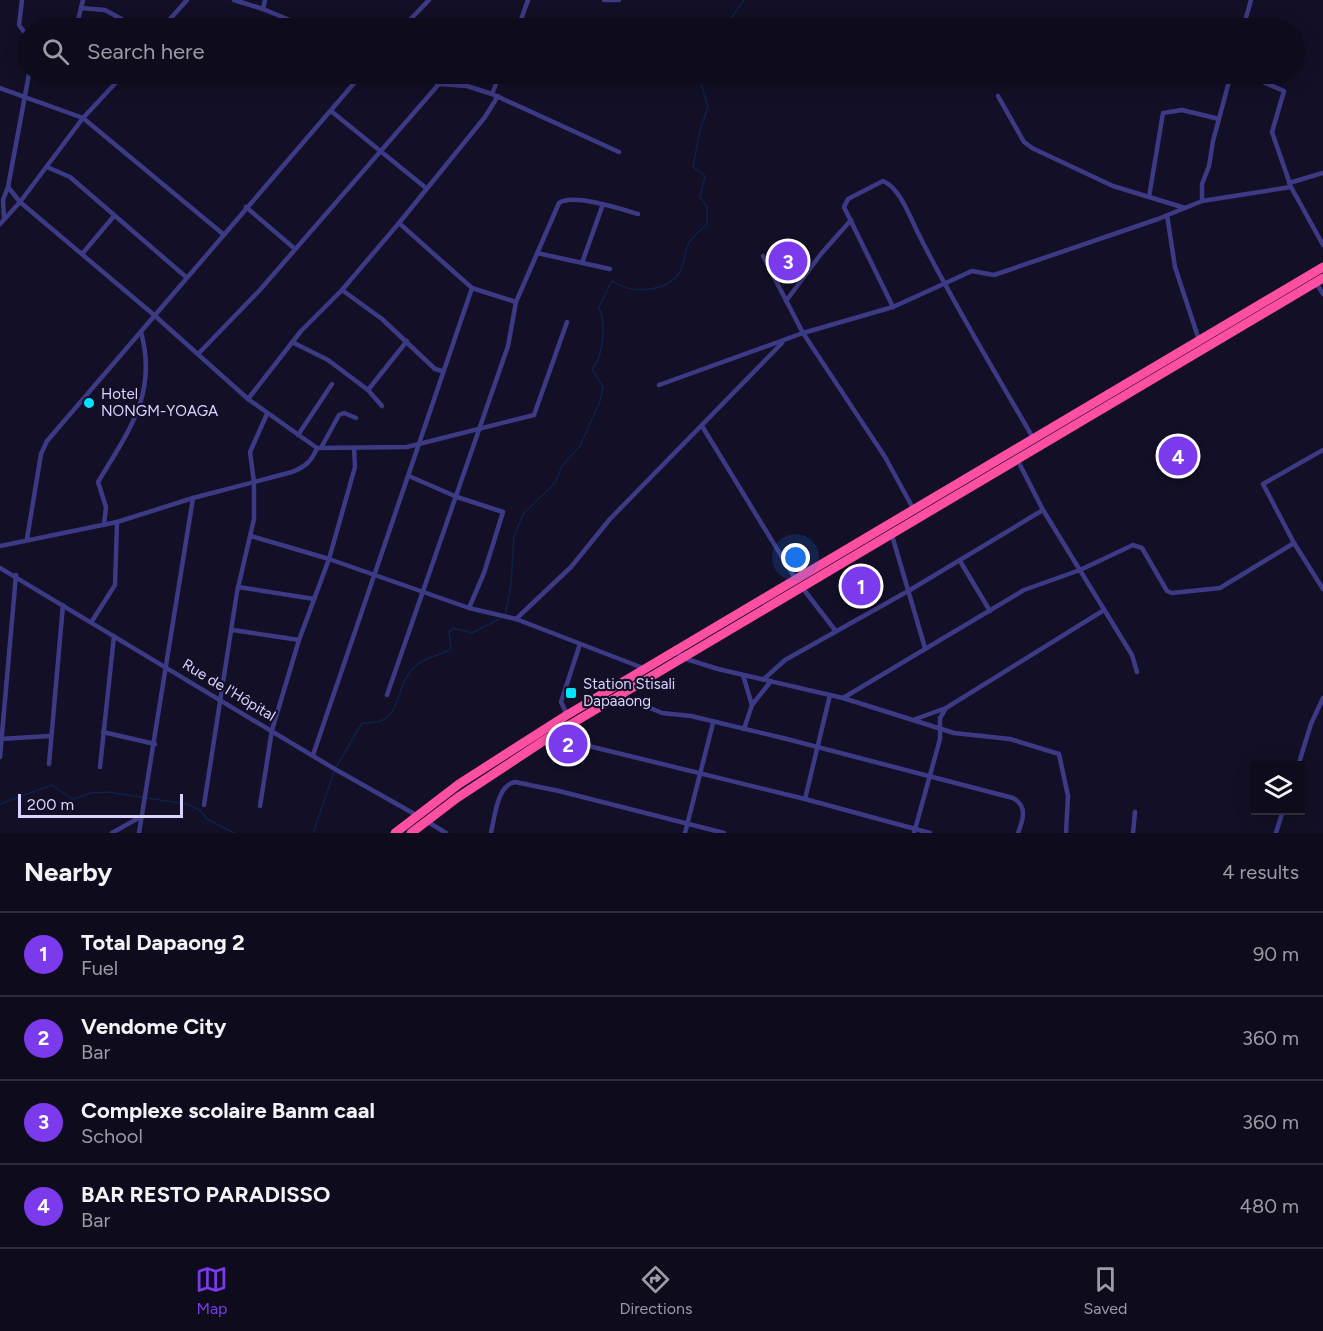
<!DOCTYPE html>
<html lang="en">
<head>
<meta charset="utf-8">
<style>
  :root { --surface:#0e0b1c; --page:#171425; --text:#f1f3f6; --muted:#9b9ba3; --line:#2e2b3b; --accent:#7c3aed }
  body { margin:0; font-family:Figtree,sans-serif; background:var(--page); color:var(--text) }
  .controls { position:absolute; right:18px; bottom:18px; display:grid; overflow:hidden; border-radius:0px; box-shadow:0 3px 15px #0003 }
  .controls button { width:54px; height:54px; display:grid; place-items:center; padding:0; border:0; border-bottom:2px solid var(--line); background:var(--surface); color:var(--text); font:30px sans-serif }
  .scale { position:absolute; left:18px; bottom:15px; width:165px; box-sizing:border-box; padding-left:6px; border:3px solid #d9d4ff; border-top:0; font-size:16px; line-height:21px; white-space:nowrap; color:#d9d4ff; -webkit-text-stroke:4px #130f26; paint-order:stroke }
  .you { position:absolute; left:796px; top:558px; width:21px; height:21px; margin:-15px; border:4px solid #fff; border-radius:50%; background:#1a73e8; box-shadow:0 0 0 9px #1a73e833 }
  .badge { display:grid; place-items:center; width:39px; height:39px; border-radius:50%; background:var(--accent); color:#fff; font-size:20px; font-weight:700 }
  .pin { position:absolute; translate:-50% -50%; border:3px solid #fff; box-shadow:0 2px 6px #0006 }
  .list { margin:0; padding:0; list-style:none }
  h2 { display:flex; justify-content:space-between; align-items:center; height:78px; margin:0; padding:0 24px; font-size:26px }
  h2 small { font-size:20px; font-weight:400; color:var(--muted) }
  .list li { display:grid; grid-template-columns:39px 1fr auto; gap:18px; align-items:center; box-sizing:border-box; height:84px; padding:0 24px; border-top:2px solid var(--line) }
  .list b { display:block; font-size:22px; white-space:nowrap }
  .list p { margin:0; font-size:20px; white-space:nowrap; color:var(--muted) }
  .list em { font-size:20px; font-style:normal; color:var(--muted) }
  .icon { flex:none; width:33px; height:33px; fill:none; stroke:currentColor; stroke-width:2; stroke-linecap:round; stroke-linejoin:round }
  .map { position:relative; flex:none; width:1323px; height:833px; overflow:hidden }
  .search { position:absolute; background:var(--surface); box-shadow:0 3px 15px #0003; left:18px; right:18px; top:18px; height:66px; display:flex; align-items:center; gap:15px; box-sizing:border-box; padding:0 21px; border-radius:33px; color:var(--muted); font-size:22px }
  .sheet { height:414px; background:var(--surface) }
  nav { display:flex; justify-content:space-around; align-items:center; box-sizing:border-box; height:84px; border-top:2px solid var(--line); background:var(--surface); font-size:16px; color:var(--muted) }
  nav a { display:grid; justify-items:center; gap:3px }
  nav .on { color:var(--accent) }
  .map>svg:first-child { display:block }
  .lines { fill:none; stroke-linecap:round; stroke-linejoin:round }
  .stream { stroke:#0c2248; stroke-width:1.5 }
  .street { stroke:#3d3a85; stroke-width:4.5 }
  .highway { stroke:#ff4fa3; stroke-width:9 }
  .poi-dot { fill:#00e5ff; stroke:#130f26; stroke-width:2 }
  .labels { text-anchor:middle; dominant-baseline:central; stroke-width:4.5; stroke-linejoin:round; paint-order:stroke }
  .poi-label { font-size:15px; fill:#d9d4ff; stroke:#130f26; text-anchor:start }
  .street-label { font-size:15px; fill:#d9d4ff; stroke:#130f26 }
</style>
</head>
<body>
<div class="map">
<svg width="1323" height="833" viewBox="0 0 1323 833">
  <rect width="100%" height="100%" fill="#130f26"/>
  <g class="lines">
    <!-- stream -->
    <g class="stream">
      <path d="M724,28L744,0"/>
      <path d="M505,616L511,585L514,536L520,522L524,513L555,483L562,466L580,446L600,401L603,387L592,369C604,356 606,323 599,307L612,281C630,294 666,293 680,272C685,263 684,249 690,241C694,235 702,229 707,224V207L700,197L705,176L693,167L700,130L708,107L698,74"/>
      <path d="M336,767L362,723C408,725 389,689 417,665C427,656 440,656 451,649L449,632L453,628L472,633L501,618"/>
      <path d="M0,804L52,785L72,799L91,793L108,792L186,804L200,810L207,819L234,833"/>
      <path d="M313,833L334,772"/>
    </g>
    <!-- street -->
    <g class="street">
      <path d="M22,0L19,25L28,37"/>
      <path d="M234,0L263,9"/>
      <path d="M265,0L263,9L309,28"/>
      <path d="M604,0H619"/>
      <path d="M81,8L105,10L138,28"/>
      <path d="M76,28L83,0"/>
      <path d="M162,28L187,0"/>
      <path d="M402,28L429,0"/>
      <path d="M518,28L528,0"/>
      <path d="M1243,28L1251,0"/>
      <path d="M29,74L8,187L20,202L154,315L248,399L317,448"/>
      <path d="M417,74L439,84L467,86L492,94L619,152"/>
      <path d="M1244,74L1284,91L1272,132L1291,187"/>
      <path d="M0,88L83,118L223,234"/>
      <path d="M492,94L500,74"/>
      <path d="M998,96L1024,142L1032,148L1113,186L1185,208"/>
      <path d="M331,111L426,188"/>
      <path d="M47,167L70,177L186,277"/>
      <path d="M1289,183L1323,173"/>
      <path d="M1149,197L1163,113L1182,110L1219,119"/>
      <path d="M1202,201V184L1209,166L1213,141L1231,74"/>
      <path d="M246,207L295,249"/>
      <path d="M1167,215L1175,267L1199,340"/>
      <path d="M4,218L3,200L8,187"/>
      <path d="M399,223L472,288L516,302"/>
      <path d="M0,224L20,202L83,118L124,74"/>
      <path d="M537,253L610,269"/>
      <path d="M82,254L114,216"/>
      <path d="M763,256L803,333L885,457L914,510"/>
      <path d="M582,263L603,204"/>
      <path d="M1315,281L1323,294"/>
      <path d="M342,290L382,319L435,369L442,371"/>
      <path d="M786,301L821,254L851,220"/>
      <path d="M893,307L844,207L848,199L883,181C900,188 910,217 918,233C953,303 994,370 1033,438"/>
      <path d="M292,342L328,360L368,390"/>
      <path d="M198,354L259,291L439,84"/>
      <path d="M659,385L803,333L893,307L972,271L994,275L1158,219L1202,201L1291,187L1323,245"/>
      <path d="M248,399L301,331L342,290L399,223L485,117L498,96"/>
      <path d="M382,406L368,390L407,341"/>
      <path d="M702,426L796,580"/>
      <path d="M298,435L332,384"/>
      <path d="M322,446L339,415L344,413L356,418"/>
      <path d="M1323,450L1263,484L1294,543L1323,589"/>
      <path d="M1017,459L1043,510L1132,655L1137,672"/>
      <path d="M409,476L457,497L503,512L484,573L469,608"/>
      <path d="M104,525L106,507L98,482C128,432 158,394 141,332"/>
      <path d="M891,532L925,648"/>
      <path d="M251,536L329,559L469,608L516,619L643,668"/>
      <path d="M27,539L41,454L47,441L362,74"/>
      <path d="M0,546L117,522L193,498L292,472C305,467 312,461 317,448L407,447L534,415L567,322"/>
      <path d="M960,561L990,611"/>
      <path d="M0,568L333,768L418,816"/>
      <path d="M801,586L835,630"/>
      <path d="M238,587L314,599"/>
      <path d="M516,619L571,567L610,519L782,343"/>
      <path d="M92,621L115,585L117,522"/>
      <path d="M233,630L299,640"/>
      <path d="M677,652L683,658L718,669L843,698L954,733L1010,739L1059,754L1068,796L1066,833"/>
      <path d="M743,675L752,705"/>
      <path d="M764,679L785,660L910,590L1043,510"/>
      <path d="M387,695L508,346L516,302L559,203C573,193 621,209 638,214"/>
      <path d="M620,695L662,713L691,716L783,738L1013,798C1028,806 1023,820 1018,833"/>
      <path d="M843,698L1024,590L1080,570L1133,545L1142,548L1167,591L1172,593L1220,588L1294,543"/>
      <path d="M567,714L561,702L580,644"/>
      <path d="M913,720L946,708"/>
      <path d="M744,729L752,705L771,681"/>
      <path d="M103,732L155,744"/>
      <path d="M552,737L805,799L930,833"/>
      <path d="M0,739L50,736"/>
      <path d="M313,755L472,288"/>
      <path d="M0,757L16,575"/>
      <path d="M49,764L63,605"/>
      <path d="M1298,766L1311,724L1323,698"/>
      <path d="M100,767L114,636"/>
      <path d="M805,799L830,695"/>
      <path d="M204,805L237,592L254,519V482L250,452L267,414"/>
      <path d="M260,806L272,730L299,640L329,559L355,467L354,448"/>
      <path d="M428,822L446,833"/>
      <path d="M491,832C495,817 497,785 515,782L559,791L724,833"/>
      <path d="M112,833L142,816"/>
      <path d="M139,833L193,498"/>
      <path d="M685,833L713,723"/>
      <path d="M914,833L940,739V718L946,708L1104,610"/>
      <path d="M1133,833L1135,812"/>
      <path d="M1276,833L1283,810"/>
    </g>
    <!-- highway -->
    <g class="highway">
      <path d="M395,833L459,784L567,715L1323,267"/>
      <path d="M411,833L457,798L551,736L1323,278"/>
    </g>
  </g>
  <!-- markers -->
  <g class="poi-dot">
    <circle cx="89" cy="403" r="6"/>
    <rect x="565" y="687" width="12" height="12" rx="3"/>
  </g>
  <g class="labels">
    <!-- poi labels -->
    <g class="poi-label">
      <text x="101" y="394">Hotel<tspan x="101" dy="17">NONGM-YOAGA</tspan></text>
      <text x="583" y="684">Station Stisali<tspan x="583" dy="17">Dapaaong</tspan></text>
    </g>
    <!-- street labels -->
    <g class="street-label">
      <text transform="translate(229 690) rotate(31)">Rue de l'Hôpital</text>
    </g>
  </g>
</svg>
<div class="controls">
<button><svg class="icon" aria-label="layers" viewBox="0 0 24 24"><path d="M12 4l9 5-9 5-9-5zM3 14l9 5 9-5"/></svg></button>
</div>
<div class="scale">200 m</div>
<div class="you"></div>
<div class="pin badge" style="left:861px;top:586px">1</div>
<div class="pin badge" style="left:568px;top:744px">2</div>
<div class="pin badge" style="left:788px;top:261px">3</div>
<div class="pin badge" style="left:1178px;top:456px">4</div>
<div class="search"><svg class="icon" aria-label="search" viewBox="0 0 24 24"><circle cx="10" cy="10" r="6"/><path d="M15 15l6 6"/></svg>Search here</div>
</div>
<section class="sheet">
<h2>Nearby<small>4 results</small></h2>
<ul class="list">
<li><span class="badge">1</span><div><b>Total Dapaong 2</b><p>Fuel</p></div><em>90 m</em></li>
<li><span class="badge">2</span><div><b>Vendome City</b><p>Bar</p></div><em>360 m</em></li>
<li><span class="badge">3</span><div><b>Complexe scolaire Banm caal</b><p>School</p></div><em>360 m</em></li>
<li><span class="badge">4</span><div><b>BAR RESTO PARADISSO</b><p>Bar</p></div><em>480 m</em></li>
</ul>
</section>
<nav>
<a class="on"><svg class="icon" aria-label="map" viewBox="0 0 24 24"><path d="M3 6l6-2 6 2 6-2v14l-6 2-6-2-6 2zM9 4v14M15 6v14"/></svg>Map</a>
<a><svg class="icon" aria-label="directions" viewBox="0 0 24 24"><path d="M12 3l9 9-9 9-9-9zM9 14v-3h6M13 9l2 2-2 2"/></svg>Directions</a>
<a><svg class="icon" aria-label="saved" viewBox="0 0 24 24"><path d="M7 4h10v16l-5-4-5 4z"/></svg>Saved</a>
</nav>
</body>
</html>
